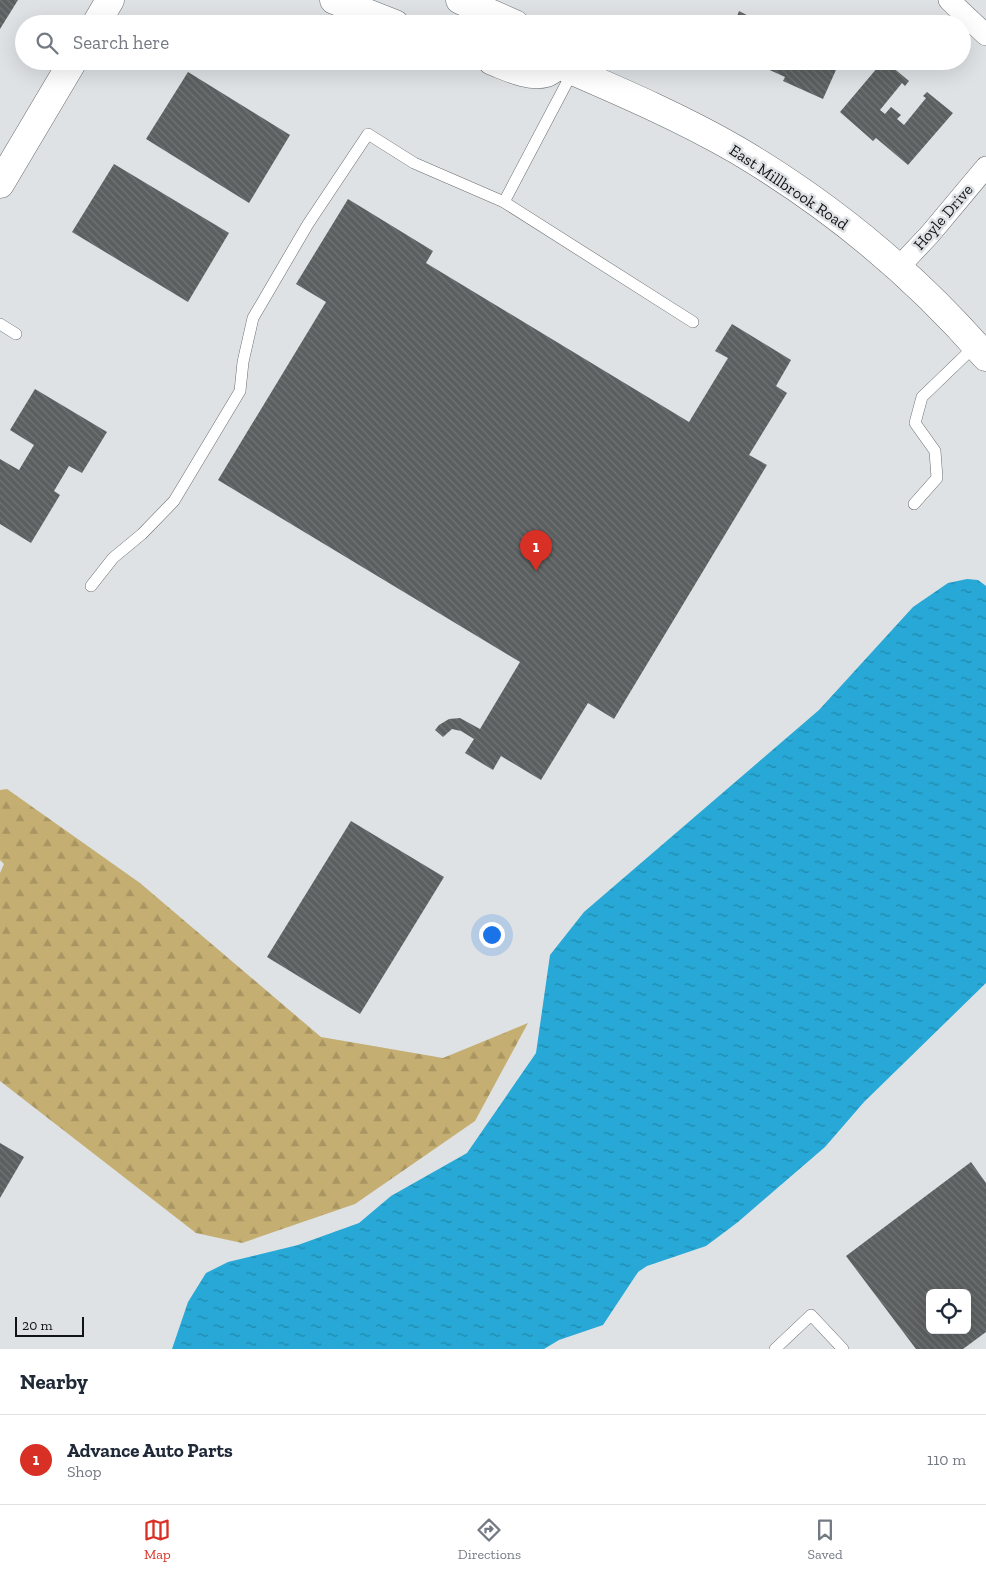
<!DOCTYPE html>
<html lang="en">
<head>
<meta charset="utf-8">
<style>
  :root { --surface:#fff; --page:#f2f2f3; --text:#1f2937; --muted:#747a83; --line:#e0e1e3; --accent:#d93025 }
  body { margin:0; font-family:"Zilla Slab",serif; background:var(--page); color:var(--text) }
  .controls { position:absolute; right:15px; bottom:15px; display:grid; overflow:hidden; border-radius:8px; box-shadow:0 5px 20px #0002 }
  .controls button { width:45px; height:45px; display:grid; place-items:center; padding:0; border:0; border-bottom:1px solid var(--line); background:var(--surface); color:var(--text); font:25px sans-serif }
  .scale { position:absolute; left:15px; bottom:12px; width:69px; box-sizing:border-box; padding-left:5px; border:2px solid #121314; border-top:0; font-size:14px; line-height:18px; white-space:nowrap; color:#121314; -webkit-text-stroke:4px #dee2e4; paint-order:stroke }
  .you { position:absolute; left:491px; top:934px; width:18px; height:18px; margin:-12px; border:4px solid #fff; border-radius:50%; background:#1a73e8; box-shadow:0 0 0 8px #1a73e833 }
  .badge { display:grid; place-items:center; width:32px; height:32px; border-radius:50%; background:var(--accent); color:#fff; font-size:16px; font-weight:700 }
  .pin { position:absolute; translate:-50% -41px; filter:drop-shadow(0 1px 2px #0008) }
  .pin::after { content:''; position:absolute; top:26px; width:18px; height:15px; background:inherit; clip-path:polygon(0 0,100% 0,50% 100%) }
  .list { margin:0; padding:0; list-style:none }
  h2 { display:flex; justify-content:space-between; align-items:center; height:65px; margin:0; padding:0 20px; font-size:21px }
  h2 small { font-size:16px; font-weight:400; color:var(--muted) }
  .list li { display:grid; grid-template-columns:32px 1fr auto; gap:15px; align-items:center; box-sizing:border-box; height:90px; padding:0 20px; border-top:1px solid var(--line) }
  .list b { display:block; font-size:19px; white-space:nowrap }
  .list p { margin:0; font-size:16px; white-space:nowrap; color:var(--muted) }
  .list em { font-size:16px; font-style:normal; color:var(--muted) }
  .icon { flex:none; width:28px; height:28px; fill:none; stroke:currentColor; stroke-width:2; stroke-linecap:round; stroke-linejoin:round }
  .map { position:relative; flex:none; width:986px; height:1349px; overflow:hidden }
  .search { position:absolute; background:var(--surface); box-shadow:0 5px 20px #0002; left:15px; right:15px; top:15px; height:55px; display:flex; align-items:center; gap:12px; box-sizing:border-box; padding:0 18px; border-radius:28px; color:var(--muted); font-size:19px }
  .sheet { height:155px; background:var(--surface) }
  nav { display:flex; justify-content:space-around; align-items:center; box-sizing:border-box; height:70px; border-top:1px solid var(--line); background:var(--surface); font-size:14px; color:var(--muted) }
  nav a { display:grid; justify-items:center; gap:2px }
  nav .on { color:var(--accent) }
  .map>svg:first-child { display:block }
  .forest { fill:url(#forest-firs) }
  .water { fill:url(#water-ripples) }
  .building { fill:url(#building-back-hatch); fill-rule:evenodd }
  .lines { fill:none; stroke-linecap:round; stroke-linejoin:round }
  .service-casing { stroke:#6a6d6f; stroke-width:12 }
  .minor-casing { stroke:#6a6d6f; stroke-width:22 }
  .tertiary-casing { stroke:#6a6d6f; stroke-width:29 }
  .primary-casing { stroke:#6a6d6f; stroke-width:29 }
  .service { stroke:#fff; stroke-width:11 }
  .minor { stroke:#fff; stroke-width:21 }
  .tertiary { stroke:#fff; stroke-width:28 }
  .primary { stroke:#fff; stroke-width:28 }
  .labels { text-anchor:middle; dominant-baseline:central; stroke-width:5; stroke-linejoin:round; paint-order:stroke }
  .street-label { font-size:16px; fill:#121314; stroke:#dee2e4 }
</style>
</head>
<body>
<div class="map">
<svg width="986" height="1349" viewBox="0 0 986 1349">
  <defs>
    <pattern id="forest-firs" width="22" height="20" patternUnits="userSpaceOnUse" patternTransform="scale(1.25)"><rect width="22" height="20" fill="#c5ae71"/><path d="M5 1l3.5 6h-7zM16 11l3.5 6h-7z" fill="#a89561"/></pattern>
    <pattern id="water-ripples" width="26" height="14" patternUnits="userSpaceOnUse" patternTransform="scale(1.25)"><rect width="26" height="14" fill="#27a8d6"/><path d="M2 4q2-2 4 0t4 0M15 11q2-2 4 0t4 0" fill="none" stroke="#2088ac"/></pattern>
    <pattern id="building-back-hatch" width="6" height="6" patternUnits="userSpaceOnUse" patternTransform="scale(1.25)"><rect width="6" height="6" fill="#5b5f60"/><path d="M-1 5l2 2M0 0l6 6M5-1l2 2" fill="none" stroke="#727576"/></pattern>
  </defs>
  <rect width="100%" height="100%" fill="#dee2e4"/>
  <!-- forest -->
  <path class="forest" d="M7,789L140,883L321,1037L443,1058L528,1023L475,1121L355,1204L242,1243L196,1233L0,1081V873L4,864L0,860V790Z"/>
  <!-- water -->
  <path class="water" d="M967,579L978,580L986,586V983L864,1102L825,1147L738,1222L706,1246L647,1266L638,1272L603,1325L559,1340L544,1349H172L188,1302L206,1273L228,1262L298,1245L359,1223L391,1196L467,1153L536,1053L550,955L584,912L819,710L913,607L948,583Z"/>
  <!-- building -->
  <g class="building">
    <path d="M0,0H18L0,29Z"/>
    <path d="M739,11L764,24H734Z"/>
    <path d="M750,61H840L823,99L783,81L785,77Z"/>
    <path d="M883,61H885L909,81L905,86L902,83L880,110L885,114L891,107L901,115L897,119L904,125L926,98L923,96L927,92L953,113L908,165L876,138L873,141L840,112Z"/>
    <path d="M188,72L290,135L249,203L146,139Z"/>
    <path d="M114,164L229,233L188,302L72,232Z"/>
    <path d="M348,199L433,251L426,263L689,422L728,358L715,351L732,324L791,360L776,386L787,393L749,455L767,465L614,719L588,703L541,780L501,756L493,770L465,753L474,739L461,731L452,729L443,737L435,730L439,725L449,719L460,718L480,729L520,662L218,480L326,302L296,284Z"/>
    <path d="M35,389L107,432L82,473L69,466L54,491L60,495L31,543L0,524V459L19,470L34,445L10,430Z"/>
    <path d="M351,821L444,877L360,1014L267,957Z"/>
    <path d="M0,1143L24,1157L0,1198Z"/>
    <path d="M971,1162L986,1183V1332L963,1349H916L846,1256ZM930,1293H967V1330H930Z"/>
  </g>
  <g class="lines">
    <defs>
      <g id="service">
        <path d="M504,202L693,322"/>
        <path d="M0,324L16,334"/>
        <path d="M914,504L937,478L935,451L915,423L922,397L976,345"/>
        <path d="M91,586L113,558L142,534L174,501L240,391L243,362L253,318L308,224L368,134L414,163L504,202L573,71"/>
        <path d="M775,1349L811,1315L843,1349"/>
      </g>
      <g id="minor">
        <path d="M949,0L986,35"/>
        <path d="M899,267L930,234L986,167"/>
      </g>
      <g id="tertiary">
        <path d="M96,24L110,0"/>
        <path d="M0,184L73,61"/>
      </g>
      <g id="primary">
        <path d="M334,0L395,24"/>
        <path d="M460,0L515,24"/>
        <path d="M492,61C508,67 529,78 546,73C550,72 555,67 559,65"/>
        <path d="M559,65C619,91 680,117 737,150C830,205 915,275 986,357"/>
      </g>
    </defs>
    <!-- service casing -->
    <use href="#service" class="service-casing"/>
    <!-- minor casing -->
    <use href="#minor" class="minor-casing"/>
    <!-- tertiary casing -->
    <use href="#tertiary" class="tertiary-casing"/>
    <!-- primary casing -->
    <use href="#primary" class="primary-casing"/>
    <!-- service -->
    <use href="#service" class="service"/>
    <!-- minor -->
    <use href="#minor" class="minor"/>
    <!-- tertiary -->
    <use href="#tertiary" class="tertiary"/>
    <!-- primary -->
    <use href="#primary" class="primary"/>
  </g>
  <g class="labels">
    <!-- street labels -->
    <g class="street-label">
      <text transform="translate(789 187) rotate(34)">East Millbrook Road</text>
      <text transform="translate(943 217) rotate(-49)">Hoyle Drive</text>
    </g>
  </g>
</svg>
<div class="controls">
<button><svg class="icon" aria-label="locate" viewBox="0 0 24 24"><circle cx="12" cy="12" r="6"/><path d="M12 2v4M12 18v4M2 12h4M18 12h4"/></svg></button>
</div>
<div class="scale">20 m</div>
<div class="you"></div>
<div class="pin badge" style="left:536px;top:571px">1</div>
<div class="search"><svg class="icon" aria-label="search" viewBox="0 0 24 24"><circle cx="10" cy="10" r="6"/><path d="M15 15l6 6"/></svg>Search here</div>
</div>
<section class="sheet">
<h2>Nearby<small></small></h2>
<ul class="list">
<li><span class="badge">1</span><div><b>Advance Auto Parts</b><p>Shop</p></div><em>110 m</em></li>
</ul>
</section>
<nav>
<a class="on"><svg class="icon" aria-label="map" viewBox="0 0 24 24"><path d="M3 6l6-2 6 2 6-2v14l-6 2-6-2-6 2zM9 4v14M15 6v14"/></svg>Map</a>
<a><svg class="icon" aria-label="directions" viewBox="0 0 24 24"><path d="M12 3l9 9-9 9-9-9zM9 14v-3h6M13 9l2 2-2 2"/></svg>Directions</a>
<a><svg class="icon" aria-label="saved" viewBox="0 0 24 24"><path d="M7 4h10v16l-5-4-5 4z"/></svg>Saved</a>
</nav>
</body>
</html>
